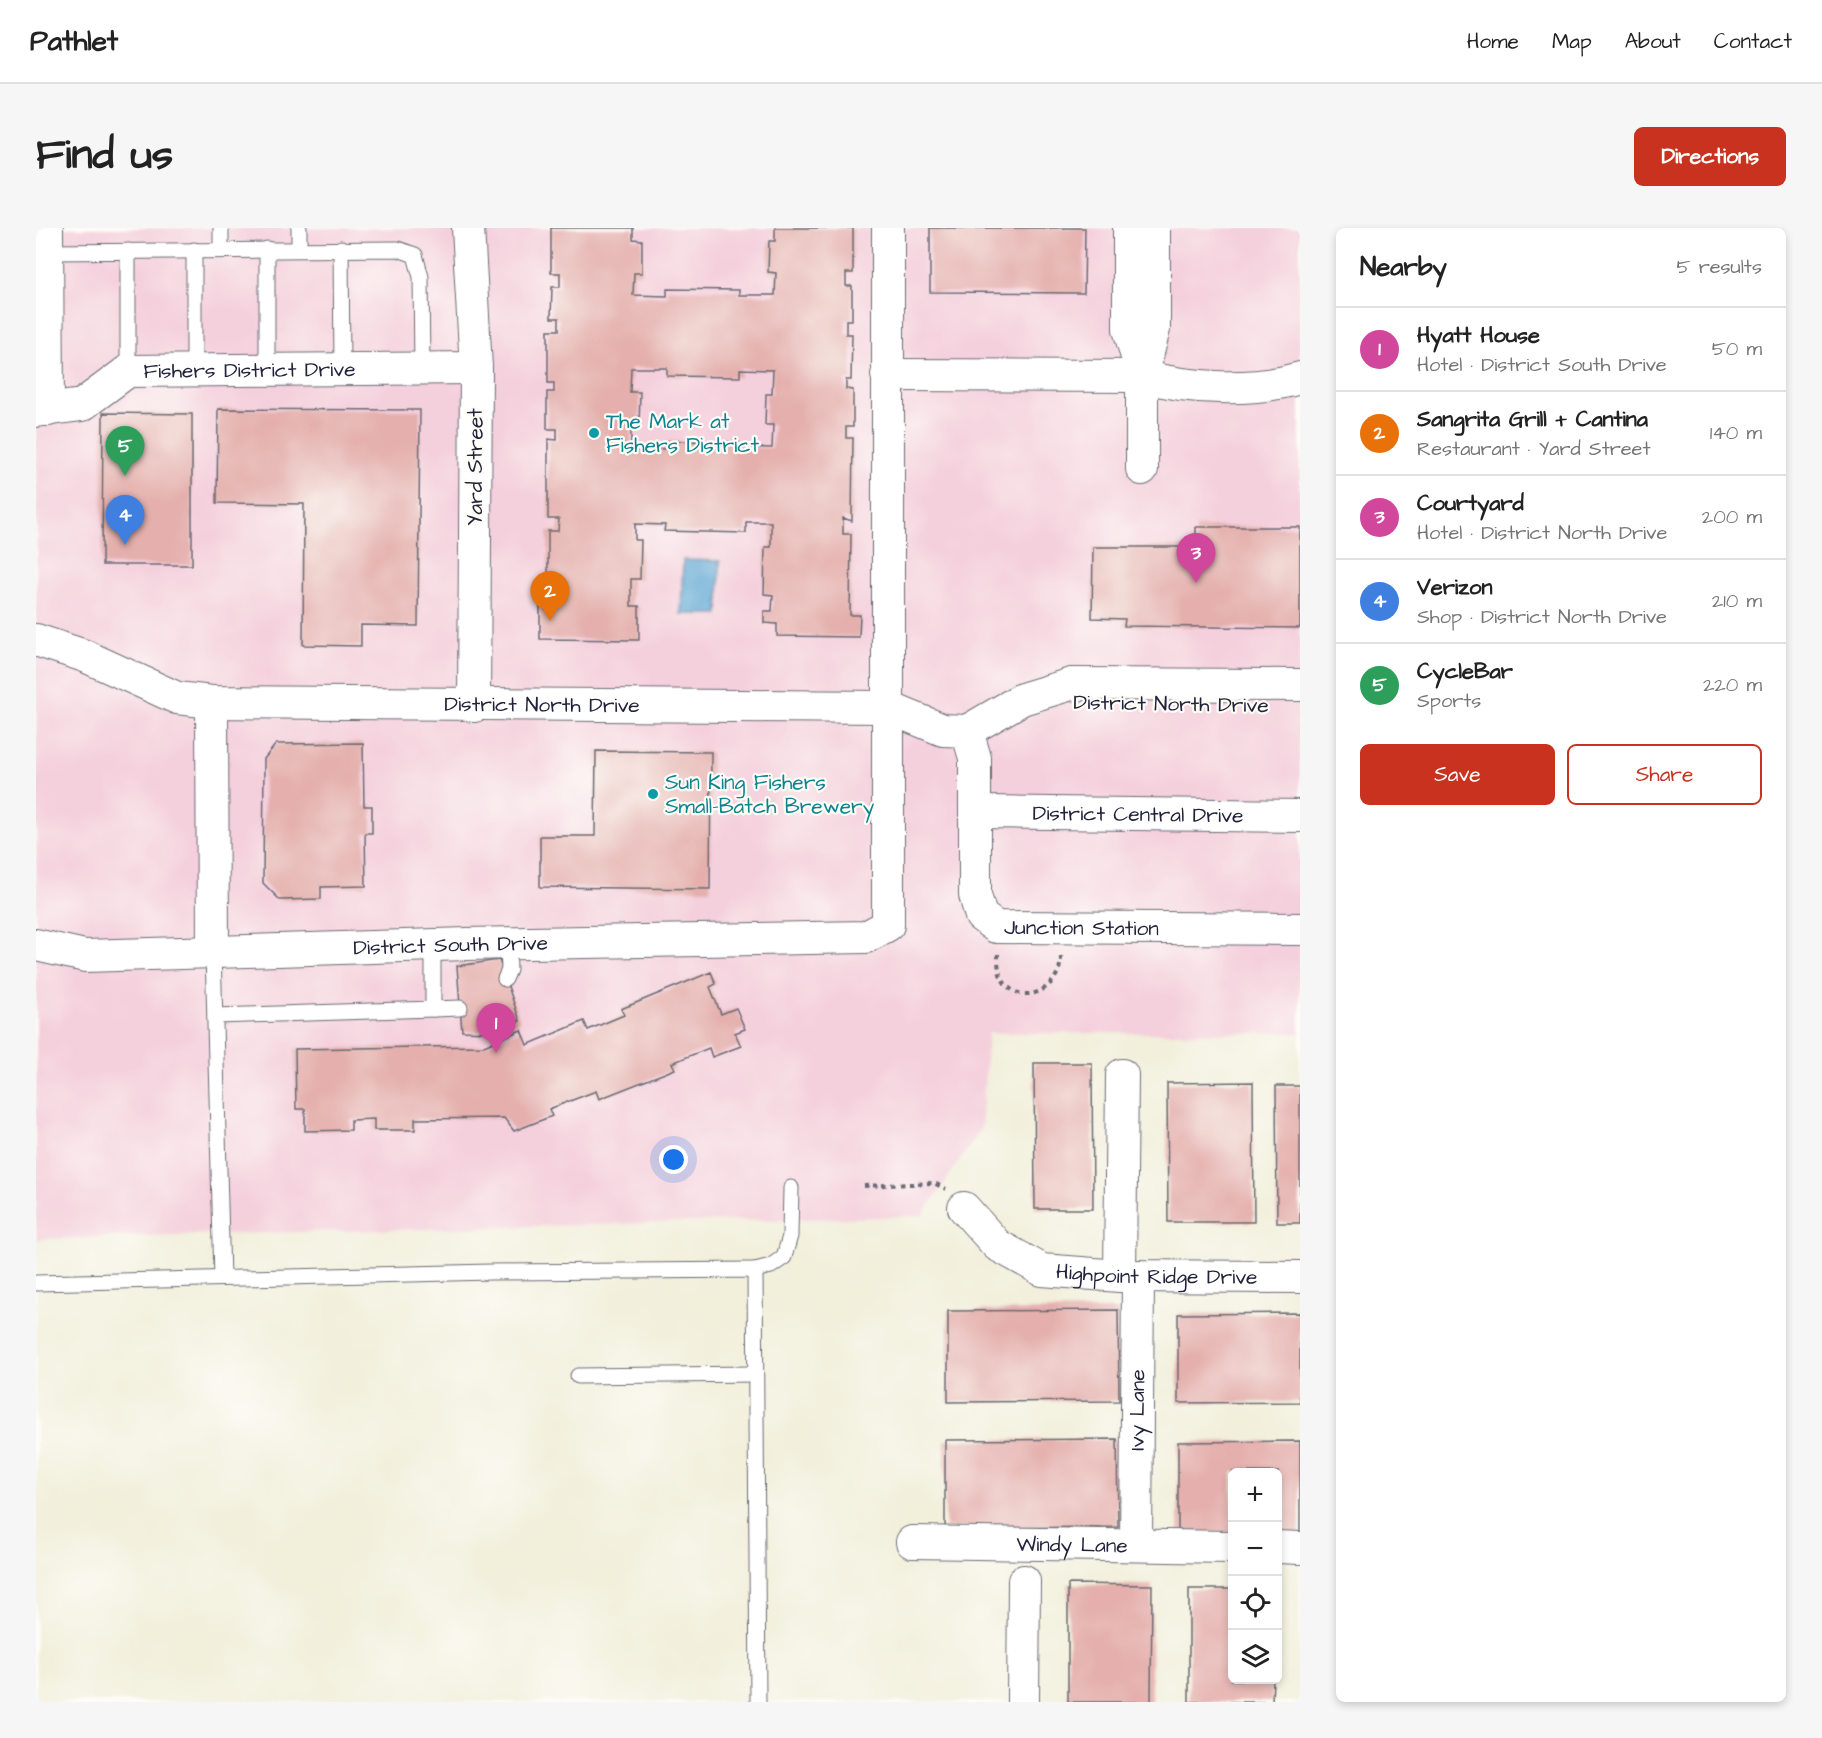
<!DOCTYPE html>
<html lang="en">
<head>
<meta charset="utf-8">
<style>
  :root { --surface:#fff; --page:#f6f6f6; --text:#222; --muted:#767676; --line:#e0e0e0; --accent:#c8321e }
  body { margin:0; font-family:"Architects Daughter",sans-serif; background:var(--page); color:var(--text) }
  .controls { position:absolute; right:18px; bottom:18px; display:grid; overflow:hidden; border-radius:9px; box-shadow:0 3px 9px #0003 }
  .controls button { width:54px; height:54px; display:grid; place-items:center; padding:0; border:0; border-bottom:2px solid var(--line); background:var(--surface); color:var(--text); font:30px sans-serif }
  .you { position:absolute; left:638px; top:932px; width:21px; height:21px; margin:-15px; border:4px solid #fff; border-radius:50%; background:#1a73e8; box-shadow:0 0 0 9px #1a73e833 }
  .badge { display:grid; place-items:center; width:39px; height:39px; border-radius:50%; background:var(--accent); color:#fff; font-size:20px; font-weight:700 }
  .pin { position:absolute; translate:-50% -50px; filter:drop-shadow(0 2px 3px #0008) }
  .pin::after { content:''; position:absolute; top:32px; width:21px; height:18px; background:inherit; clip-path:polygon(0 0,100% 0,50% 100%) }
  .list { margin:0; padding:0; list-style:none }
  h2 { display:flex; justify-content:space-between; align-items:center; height:78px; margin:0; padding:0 24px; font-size:26px }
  h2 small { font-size:20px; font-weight:400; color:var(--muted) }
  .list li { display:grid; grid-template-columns:39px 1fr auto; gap:18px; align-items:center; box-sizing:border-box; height:84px; padding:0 24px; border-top:2px solid var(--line) }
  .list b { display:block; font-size:22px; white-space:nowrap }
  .list p { margin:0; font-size:20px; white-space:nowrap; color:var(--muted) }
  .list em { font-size:20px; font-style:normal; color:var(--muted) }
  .actions { display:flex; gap:12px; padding:18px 24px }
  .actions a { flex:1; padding:14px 0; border:2px solid var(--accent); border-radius:9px; text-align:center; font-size:21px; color:var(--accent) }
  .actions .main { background:var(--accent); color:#fff }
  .icon { flex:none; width:33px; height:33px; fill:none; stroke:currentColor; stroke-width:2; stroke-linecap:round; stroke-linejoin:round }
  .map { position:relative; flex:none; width:1264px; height:1474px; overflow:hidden; border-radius:9px }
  header { display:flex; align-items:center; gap:36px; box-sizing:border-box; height:84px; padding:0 30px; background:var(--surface); border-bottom:2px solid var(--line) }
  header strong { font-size:28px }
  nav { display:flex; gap:33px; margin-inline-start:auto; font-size:21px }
  .intro { display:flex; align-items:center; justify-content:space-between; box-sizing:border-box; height:144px; padding:0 36px }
  h1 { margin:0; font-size:42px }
  .button { padding:15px 27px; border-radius:9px; background:var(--accent); color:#fff; font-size:21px; font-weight:700 }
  main { display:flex; gap:36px; padding:0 36px }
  aside { flex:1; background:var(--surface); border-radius:9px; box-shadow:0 3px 9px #0003 }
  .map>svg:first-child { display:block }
  .built { fill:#f4cfdc }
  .water { fill:#5ba5d3; stroke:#3e6487; stroke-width:1.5 }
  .building { fill:#e4afac; fill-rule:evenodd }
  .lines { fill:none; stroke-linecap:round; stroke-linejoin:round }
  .lane-casing { stroke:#6b6a73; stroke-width:17 }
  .street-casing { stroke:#6b6a73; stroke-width:34 }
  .path { stroke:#6b6a73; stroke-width:4; stroke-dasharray:4.5 4.5; stroke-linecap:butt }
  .lane { stroke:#fff; stroke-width:15 }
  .street { stroke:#fff; stroke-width:32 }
  .culture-dot { fill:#0f9aa8; stroke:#fdfcf7; stroke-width:2 }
  .labels { text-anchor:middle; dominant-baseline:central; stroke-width:4.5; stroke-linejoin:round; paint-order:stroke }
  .street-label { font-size:21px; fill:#22223b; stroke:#fdfcf7 }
  .culture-label { font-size:21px; fill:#0d838f; stroke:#fdfcf7; text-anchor:start }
</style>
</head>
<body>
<header>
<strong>Pathlet</strong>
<nav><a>Home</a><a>Map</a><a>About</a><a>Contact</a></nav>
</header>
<div class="intro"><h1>Find us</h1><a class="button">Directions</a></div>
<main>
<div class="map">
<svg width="1264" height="1474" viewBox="0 0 1264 1474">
  <rect width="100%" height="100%" fill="#fdfcf7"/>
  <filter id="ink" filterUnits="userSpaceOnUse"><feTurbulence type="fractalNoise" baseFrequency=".0167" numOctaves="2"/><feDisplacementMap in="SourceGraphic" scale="12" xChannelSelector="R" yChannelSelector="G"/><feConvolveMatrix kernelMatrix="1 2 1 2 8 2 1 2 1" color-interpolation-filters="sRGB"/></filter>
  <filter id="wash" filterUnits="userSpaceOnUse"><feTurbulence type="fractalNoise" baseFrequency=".008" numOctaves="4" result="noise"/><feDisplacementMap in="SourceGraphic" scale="24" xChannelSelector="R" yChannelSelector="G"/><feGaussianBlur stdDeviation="1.35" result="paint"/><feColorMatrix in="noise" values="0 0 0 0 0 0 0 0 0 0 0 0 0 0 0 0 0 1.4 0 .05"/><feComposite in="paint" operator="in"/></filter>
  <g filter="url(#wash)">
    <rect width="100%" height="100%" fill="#f2efdb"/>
    <!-- built -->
    <path class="built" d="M0,0H1264V805H952L945,901L886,988L0,1011Z"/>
    <!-- water -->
    <path class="water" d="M647,332L684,333L683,386H645Z"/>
    <g id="blocks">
      <!-- building -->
      <g class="building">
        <path d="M515,0H597V11L606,12V45H598L597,67L631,68V61L703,62V67H739L740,45L732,44L733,13H739V0H817V45H810V58H816V92H810V106H816L815,152H810V161L817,162V199H810V210H817L816,293L807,290V306H815L814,387H824L823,409L741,408V396L728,395V383H736L737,367L728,366L729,319H735V294H710V305L628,303L629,297L599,296V312H605L604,351H595V378H603V412L504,411V374H521V365H512V303H522L523,291H512V211L521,212V201H511V164H518V155H512V102H523V90H515L516,59H524V45H515ZM595,140H631V148L704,149V141L737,142L736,166H730L729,197H737L736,220L703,219V214L632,213L628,221L595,220V198H603L604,164H594Z"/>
        <path d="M894,0H1049L1048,65L894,64Z"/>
        <path d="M182,181L384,182L382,398L325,397V418L267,417L268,276L181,275Z"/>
        <path d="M67,185L156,186V337H66Z"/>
        <path d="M1160,299H1264V400L1088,398L1089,391L1056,390L1057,319H1160Z"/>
        <path d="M327,515L328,578H336V605H329L330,658L285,659V671L244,672L227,655L228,531L240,516Z"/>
        <path d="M560,523L675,524L674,661L504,659V608H559Z"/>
        <path d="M463,732L484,793L451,804L426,803L421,738Z"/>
        <path d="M675,744L680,756L674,759L685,786L700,780L709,801L699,805L705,818L676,829L673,820L636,835L639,841L563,871L560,863L513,881L516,888L478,903L468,890L379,891V902H338V891L315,892V902L269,903V881H260L259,821L448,818L485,802L491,817L548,793L552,802L588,787L585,781Z"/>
        <path d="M998,835H1056L1057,981H999Z"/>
        <path d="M1217,854L1218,994H1132L1131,855Z"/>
        <path d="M1240,858H1264V995H1241Z"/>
        <path d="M1082,1082L1083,1173L912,1174V1083Z"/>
        <path d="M1264,1085V1174L1142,1175V1086Z"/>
        <path d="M1081,1211L1082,1299L909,1300V1212Z"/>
        <path d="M1264,1213V1305H1242V1244H1196V1305H1142V1214Z"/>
        <path d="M1032,1356L1116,1357L1115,1474H1032Z"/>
        <path d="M1153,1361H1196V1452H1237L1236,1474H1153Z"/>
      </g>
    </g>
  </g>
  <g filter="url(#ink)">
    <use href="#blocks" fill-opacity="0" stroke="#6b6a73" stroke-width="1.5"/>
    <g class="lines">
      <defs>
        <g id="lane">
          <path d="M185,0V22"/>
          <path d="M263,0V20"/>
          <path d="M305,20L306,141"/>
          <path d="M231,21V142"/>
          <path d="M158,22V143"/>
          <path d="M92,23V143"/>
          <path d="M12,24L362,21L379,27L385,49L386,140"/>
          <path d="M177,723L186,1050"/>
          <path d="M469,751L473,742L472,716"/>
          <path d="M397,781L424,780"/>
          <path d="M179,788L397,781V717"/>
          <path d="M719,1042L735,1038L748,1029L754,1008L755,960"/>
          <path d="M0,1055L455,1044L719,1042L722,1474"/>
          <path d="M542,1148L719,1146"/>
        </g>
        <g id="street">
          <path d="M11,0L12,182"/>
          <path d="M432,0L440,140L438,478"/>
          <path d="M1093,0V101L1106,147"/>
          <path d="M851,147L1106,148C1153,161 1217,164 1264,150"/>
          <path id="s1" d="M0,183L46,177L92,143L440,140"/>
          <path d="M1106,241V148L1118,101V0"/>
          <path id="s2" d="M0,412L49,428L141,470L176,474L851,479L907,502L931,503L986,471L1035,456L1264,457"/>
          <path d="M176,474L177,723"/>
          <path id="s3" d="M931,503L939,530V667L945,688L960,699L1264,701"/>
          <path id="s4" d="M940,584L1264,588"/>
          <path id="s5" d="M0,717L49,728L431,716L830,709L852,697V0"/>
          <path id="s6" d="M928,980L961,1017L1006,1042L1084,1048L1264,1049"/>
          <path d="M1084,1048L1086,847"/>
          <path id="s7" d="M876,1314L1196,1319"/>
          <path id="s8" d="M1100,1317L1102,1048"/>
          <path d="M1242,1319L1264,1320"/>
          <path d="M987,1474L988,1353"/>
        </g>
      </defs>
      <!-- lane casing -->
      <use href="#lane" class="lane-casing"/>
      <!-- street casing -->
      <use href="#street" class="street-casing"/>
      <!-- path -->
      <g class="path">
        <path d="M962,726C962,732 962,740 964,746C977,781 1024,767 1025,729"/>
        <path d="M828,958L898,955L910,961"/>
      </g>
      <!-- lane -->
      <use href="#lane" class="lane"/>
      <!-- street -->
      <use href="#street" class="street"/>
    </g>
  </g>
  <!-- markers -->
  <g class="culture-dot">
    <circle cx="558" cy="205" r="6"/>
    <circle cx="617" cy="566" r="6"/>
  </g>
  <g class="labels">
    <!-- street labels -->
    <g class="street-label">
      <text stroke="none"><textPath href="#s1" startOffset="225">Fishers District Drive</textPath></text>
      <text transform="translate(439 239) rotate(-90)">Yard Street</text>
      <text transform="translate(1135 476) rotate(1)">District North Drive</text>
      <text stroke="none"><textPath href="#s2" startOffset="518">District North Drive</textPath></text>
      <text stroke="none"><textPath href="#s4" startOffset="162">District Central Drive</textPath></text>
      <text stroke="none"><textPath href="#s3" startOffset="291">Junction Station</textPath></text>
      <text stroke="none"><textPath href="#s5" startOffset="416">District South Drive</textPath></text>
      <text stroke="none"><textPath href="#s6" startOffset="216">Highpoint Ridge Drive</textPath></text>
      <text stroke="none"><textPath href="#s8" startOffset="135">Ivy Lane</textPath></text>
      <text stroke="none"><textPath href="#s7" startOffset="160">Windy Lane</textPath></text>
    </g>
    <!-- culture labels -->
    <g class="culture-label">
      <text x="570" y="193">The Mark at<tspan x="570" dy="24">Fishers District</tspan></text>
      <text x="629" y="554">Sun King Fishers<tspan x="629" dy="24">Small-Batch Brewery</tspan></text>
    </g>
  </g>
</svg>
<div class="controls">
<button>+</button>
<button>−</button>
<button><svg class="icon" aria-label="locate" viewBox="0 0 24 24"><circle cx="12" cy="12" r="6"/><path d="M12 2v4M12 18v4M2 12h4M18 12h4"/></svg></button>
<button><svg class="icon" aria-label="layers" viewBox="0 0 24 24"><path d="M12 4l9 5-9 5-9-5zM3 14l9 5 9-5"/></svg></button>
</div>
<div class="you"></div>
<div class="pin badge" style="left:460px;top:825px;background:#d1479c">1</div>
<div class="pin badge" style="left:514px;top:393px;background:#e8710a">2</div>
<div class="pin badge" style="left:1160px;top:355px;background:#d1479c">3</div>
<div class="pin badge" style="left:89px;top:317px;background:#3f7fe0">4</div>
<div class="pin badge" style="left:89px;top:248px;background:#2e9e5b">5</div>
</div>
<aside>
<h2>Nearby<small>5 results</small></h2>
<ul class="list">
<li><span class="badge" style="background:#d1479c">1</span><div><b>Hyatt House</b><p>Hotel · District South Drive</p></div><em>50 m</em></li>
<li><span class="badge" style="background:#e8710a">2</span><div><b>Sangrita Grill + Cantina</b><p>Restaurant · Yard Street</p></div><em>140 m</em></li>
<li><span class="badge" style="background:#d1479c">3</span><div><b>Courtyard</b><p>Hotel · District North Drive</p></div><em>200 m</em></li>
<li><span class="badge" style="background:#3f7fe0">4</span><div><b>Verizon</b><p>Shop · District North Drive</p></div><em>210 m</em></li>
<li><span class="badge" style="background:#2e9e5b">5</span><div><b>CycleBar</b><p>Sports</p></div><em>220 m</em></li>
</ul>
<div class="actions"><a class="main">Save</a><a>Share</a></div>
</aside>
</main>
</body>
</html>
